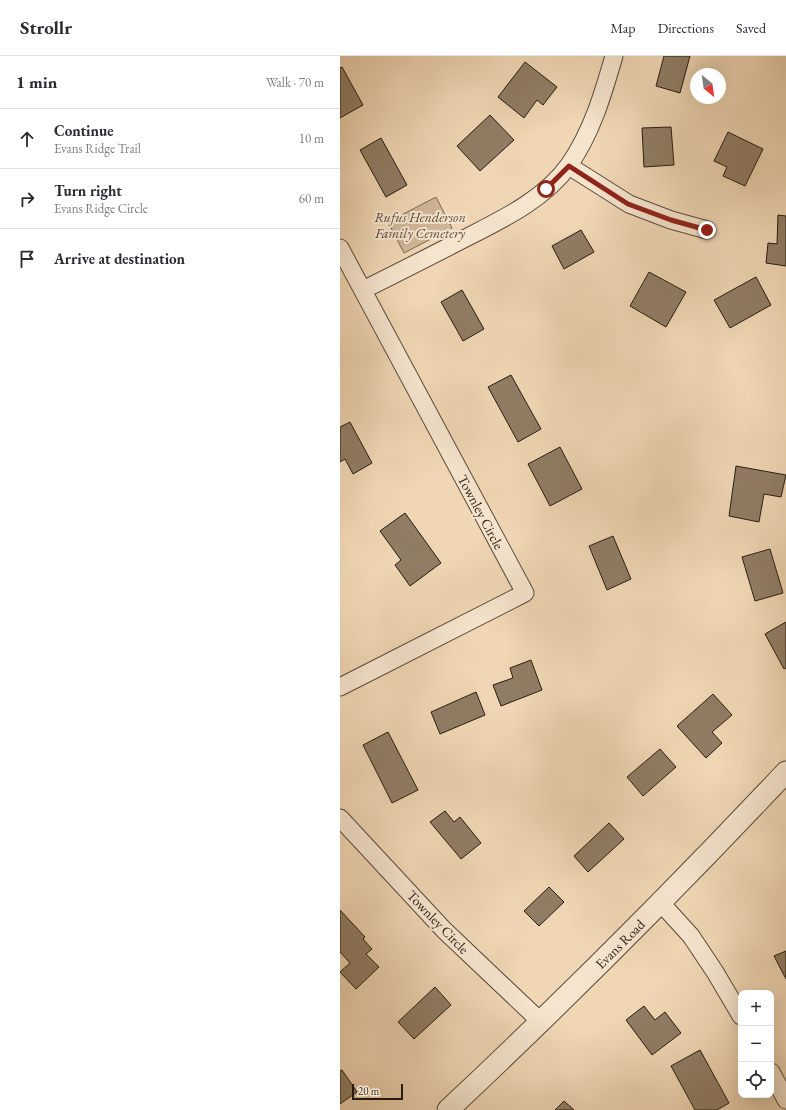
<!DOCTYPE html>
<html lang="en">
<head>
<meta charset="utf-8">
<style>
  :root { --surface:#fff; --page:#f7f7f7; --text:#2b2b33; --muted:#7c7c81; --line:#e1e1e2 }
  body { margin:0; font-family:"EB Garamond",serif; background:var(--page); color:var(--text) }
  .controls { position:absolute; right:12px; bottom:12px; display:grid; overflow:hidden; border-radius:8px; box-shadow:0 4px 16px #0002 }
  .controls button { width:36px; height:36px; display:grid; place-items:center; padding:0; border:0; border-bottom:1px solid var(--line); background:var(--surface); color:var(--text); font:20px sans-serif }
  .compass { position:absolute; left:350px; top:12px; width:36px; height:36px; border-radius:50%; background:var(--surface); box-shadow:0 4px 16px #0002; rotate:151deg }
  .scale { position:absolute; left:12px; bottom:10px; width:51px; box-sizing:border-box; padding-left:4px; border:2px solid #271c10; border-top:0; font-size:11px; line-height:14px; white-space:nowrap; color:#271c10; -webkit-text-stroke:3px #f5e4ce; paint-order:stroke }
  .stop { position:absolute; width:12px; height:12px; margin:-9px; border:3px solid #8f2418; border-radius:50%; background:#fff }
  .stop.end { background:#8f2418; border-color:#fff; box-shadow:0 1px 4px #0008 }
  .list { margin:0; padding:0; list-style:none }
  h2 { display:flex; justify-content:space-between; align-items:center; height:52px; margin:0; padding:0 16px; font-size:17px }
  h2 small { font-size:13px; font-weight:400; color:var(--muted) }
  .list li { display:grid; grid-template-columns:26px 1fr auto; gap:12px; align-items:center; box-sizing:border-box; height:60px; padding:0 16px; border-top:1px solid var(--line) }
  .list b { display:block; font-size:15px; white-space:nowrap }
  .list p { margin:0; font-size:13px; white-space:nowrap; color:var(--muted) }
  .list em { font-size:13px; font-style:normal; color:var(--muted) }
  .icon { flex:none; width:22px; height:22px; fill:none; stroke:currentColor; stroke-width:2; stroke-linecap:round; stroke-linejoin:round }
  .map { position:relative; flex:none; width:446px; height:1054px; overflow:hidden }
  header { display:flex; align-items:center; gap:24px; box-sizing:border-box; height:56px; padding:0 20px; background:var(--surface); border-bottom:1px solid var(--line) }
  header strong { font-size:19px }
  nav { display:flex; gap:22px; margin-inline-start:auto; font-size:14px }
  main { display:flex }
  aside { flex:1; background:var(--surface) }
  .map>svg:first-child { display:block }
  .green { fill:#ceb698; stroke:#7a6954 }
  .building { fill:#907d65; stroke:#271c10 }
  .lines { fill:none; stroke-linecap:round; stroke-linejoin:round }
  .minor-casing { stroke:#594a39; stroke-width:19 }
  .tertiary-casing { stroke:#594a39; stroke-width:23 }
  .minor { stroke:#f5e4ce; stroke-width:17 }
  .tertiary { stroke:#f5e4ce; stroke-width:21 }
  .route { stroke:#8f2418; stroke-width:5 }
  .labels { text-anchor:middle; dominant-baseline:central; stroke-width:4; stroke-linejoin:round; paint-order:stroke }
  .park-label { font-size:14px; font-style:italic; fill:#594a39; stroke:#f5e4ce }
  .street-label { font-size:14px; fill:#271c10; stroke:#f5e4ce }
</style>
</head>
<body>
<header>
<strong>Strollr</strong>
<nav><a>Map</a><a>Directions</a><a>Saved</a></nav>
</header>
<main>
<aside>
<h2>1 min<small>Walk · 70 m</small></h2>
<ul class="list">
<li><svg class="icon" aria-label="ahead" viewBox="0 0 24 24"><path d="M12 20V5M6 11l6-6 6 6"/></svg><div><b>Continue</b><p>Evans Ridge Trail</p></div><em>10 m</em></li>
<li><svg class="icon" aria-label="right" viewBox="0 0 24 24"><path d="M7 20v-9h11M14 6l5 5-5 5"/></svg><div><b>Turn right</b><p>Evans Ridge Circle</p></div><em>60 m</em></li>
<li><svg class="icon" aria-label="arrive" viewBox="0 0 24 24"><path d="M6 21V4h12l-3 4 3 4H6"/></svg><div><b>Arrive at destination</b></div></li>
</ul>
</aside>
<div class="map">
<svg width="446" height="1054" viewBox="0 0 446 1054">
  <rect width="100%" height="100%" fill="#f0d6b4"/>
  <filter id="stains"><feTurbulence type="fractalNoise" baseFrequency=".005" numOctaves="4"/><feColorMatrix values="0 0 0 0 .2 0 0 0 0 .09 0 0 0 0 .02 0 0 0 .5 -.17"/></filter>
  <radialGradient id="worn" r=".72"><stop offset=".6" stop-color="#630" stop-opacity="0"/><stop offset="1" stop-color="#630" stop-opacity=".3"/></radialGradient>
  <!-- green -->
  <path class="green" d="M96,141L112,172L64,197L48,166Z"/>
  <!-- building -->
  <g class="building">
    <path d="M324,0H350L340,37L316,30Z"/>
    <path d="M185,6L217,31L203,49L197,44L184,62L158,41Z"/>
    <path d="M2,11L23,49L0,62V12Z"/>
    <path d="M150,59L174,84L140,115L117,90Z"/>
    <path d="M331,71L334,109L304,111L302,72Z"/>
    <path d="M388,76L423,93L405,130L383,120L387,111L374,105Z"/>
    <path d="M41,82L67,129L46,141L20,94Z"/>
    <path d="M438,159L446,160V210L426,207L428,187L437,188Z"/>
    <path d="M241,174L254,196L224,213L212,190Z"/>
    <path d="M309,216L346,236L326,271L290,250Z"/>
    <path d="M416,221L431,249L390,272L374,244Z"/>
    <path d="M122,234L144,273L123,285L101,246Z"/>
    <path d="M171,319L201,373L178,386L148,331Z"/>
    <path d="M10,366L32,407L13,418L5,403L0,406V371Z"/>
    <path d="M220,391L242,433L210,450L188,408Z"/>
    <path d="M396,410L446,419L441,441L424,438L419,466L389,460Z"/>
    <path d="M65,457L101,507L70,530L55,509L61,504L40,475Z"/>
    <path d="M273,480L291,523L267,534L249,490Z"/>
    <path d="M430,493L443,537L415,545L402,501Z"/>
    <path d="M446,566V612L444,613L425,578Z"/>
    <path d="M191,604L202,634L161,650L153,629L173,622L170,612Z"/>
    <path d="M136,636L145,659L100,678L91,656Z"/>
    <path d="M373,638L392,659L372,676L382,687L366,702L337,670Z"/>
    <path d="M48,676L78,734L52,747L23,689Z"/>
    <path d="M320,693L336,711L303,740L287,721Z"/>
    <path d="M105,755L114,766L120,761L141,787L121,803L90,766Z"/>
    <path d="M269,767L284,783L248,816L234,800Z"/>
    <path d="M209,831L224,846L199,870L184,855Z"/>
    <path d="M0,854L25,881L23,883L32,893L26,898L39,911L16,933L0,916L10,907L0,896Z"/>
    <path d="M446,895V923L434,900Z"/>
    <path d="M95,931L111,949L74,983L58,966Z"/>
    <path d="M304,950L315,964L325,956L341,977L312,999L286,964Z"/>
    <path d="M360,994L389,1047L377,1054H355L331,1010Z"/>
    <path d="M2,1014L17,1036L0,1048V1015Z"/>
    <path d="M224,1045L234,1054H215Z"/>
  </g>
  <g class="lines">
    <defs>
      <g id="minor">
        <path d="M229,110L289,148L331,164L367,174"/>
        <path d="M0,192L185,537L0,631"/>
        <path d="M23,234C53,219 83,204 112,189C152,168 202,147 229,109C252,76 263,38 274,0"/>
        <path d="M0,762L104,874L201,966"/>
        <path d="M321,847L351,880L375,916L401,960"/>
        <path d="M431,1016L446,1044"/>
      </g>
      <path id="tertiary" d="M108,1054C224,945 337,832 446,716"/>
    </defs>
    <!-- minor casing -->
    <use href="#minor" class="minor-casing"/>
    <!-- tertiary casing -->
    <use href="#tertiary" class="tertiary-casing"/>
    <!-- minor -->
    <use href="#minor" class="minor"/>
    <!-- tertiary -->
    <use href="#tertiary" class="tertiary"/>
  </g>
  <g class="lines">
    <!-- route -->
    <path class="route" d="M206,133L229,110L288,148L331,164L367,174"/>
  </g>
  <g class="labels">
    <!-- park labels -->
    <g class="park-label">
      <text x="80" y="161">Rufus Henderson<tspan x="80" dy="16">Family Cemetery</tspan></text>
    </g>
    <!-- street labels -->
    <g class="street-label">
      <text transform="translate(141 456) rotate(62)">Townley Circle</text>
      <text transform="translate(98 866) rotate(46)">Townley Circle</text>
      <text transform="translate(280 888) rotate(-45)">Evans Road</text>
    </g>
  </g>
  <rect width="100%" height="100%" filter="url(#stains)"/>
  <rect width="100%" height="100%" fill="url(#worn)"/>
</svg>
<div class="controls">
<button>+</button>
<button>−</button>
<button><svg class="icon" aria-label="locate" viewBox="0 0 24 24"><circle cx="12" cy="12" r="6"/><path d="M12 2v4M12 18v4M2 12h4M18 12h4"/></svg></button>
</div>
<svg class="compass" viewBox="-18 -18 36 36"><path d="M0-13l5 13h-10z" fill="#e53935"/><path d="M0 13l5-13h-10z" fill="#7c7c81"/></svg>
<div class="scale">20 m</div>
<div class="stop" style="left:206px;top:133px"></div>
<div class="stop end" style="left:367px;top:174px"></div>
</div>
</main>
</body>
</html>
